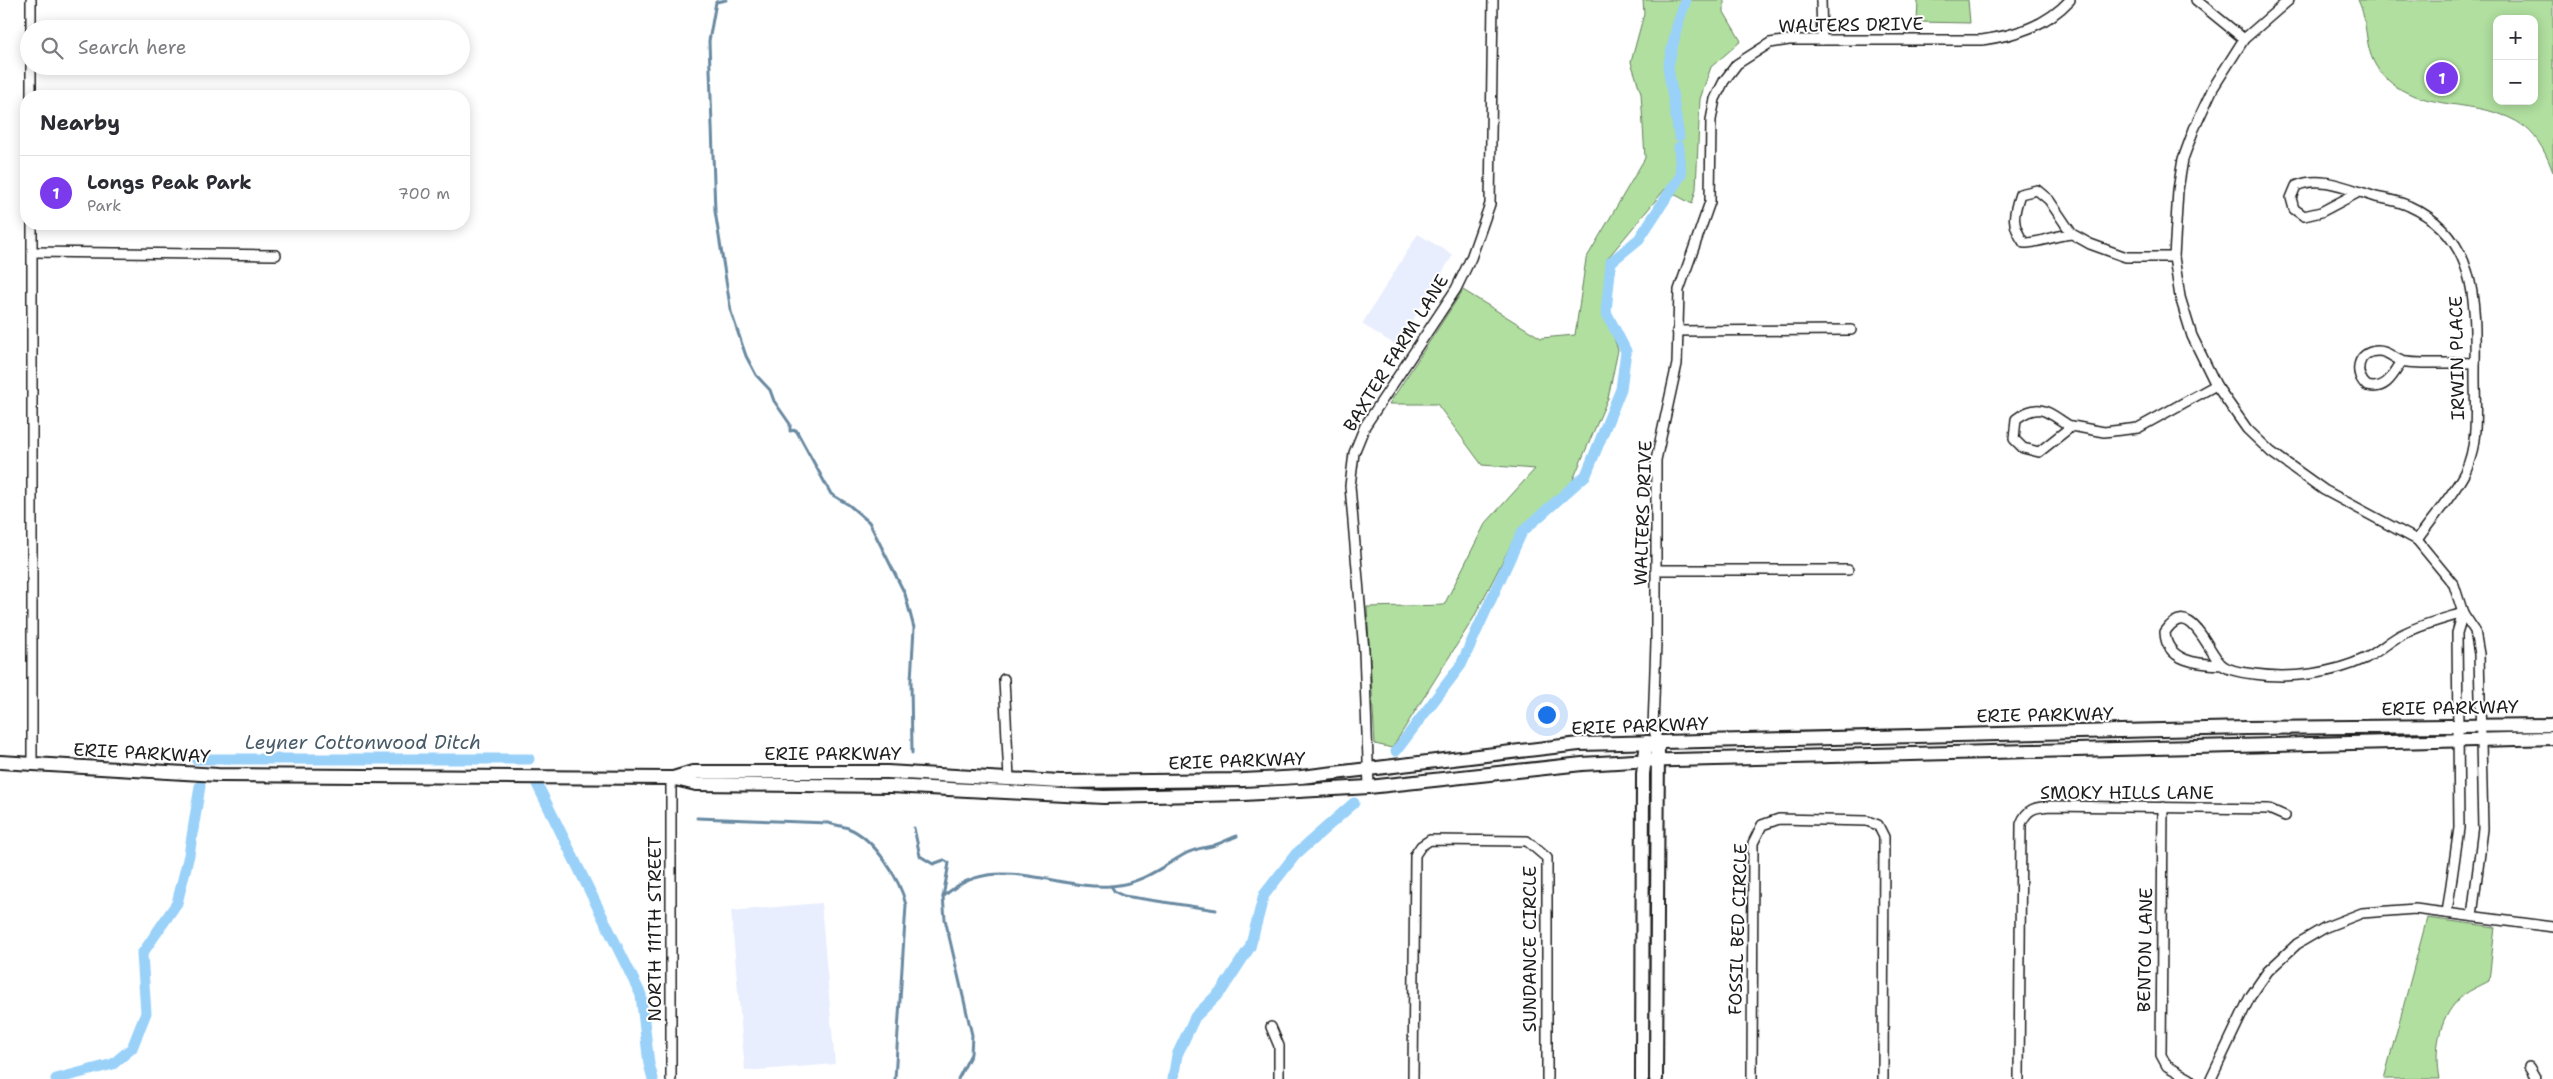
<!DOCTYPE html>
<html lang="en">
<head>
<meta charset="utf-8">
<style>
  :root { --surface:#fff; --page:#f2f2f3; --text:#2b2b33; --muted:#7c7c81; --line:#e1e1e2; --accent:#7c3aed }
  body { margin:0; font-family:"Shantell Sans",sans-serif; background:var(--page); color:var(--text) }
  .controls { position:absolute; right:15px; top:15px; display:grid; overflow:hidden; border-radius:10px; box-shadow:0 2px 12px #0003 }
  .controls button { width:45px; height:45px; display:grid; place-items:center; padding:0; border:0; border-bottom:1px solid var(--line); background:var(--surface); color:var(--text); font:25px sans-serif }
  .you { position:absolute; left:1546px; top:714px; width:18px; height:18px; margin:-12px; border:4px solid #fff; border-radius:50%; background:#1a73e8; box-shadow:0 0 0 8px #1a73e833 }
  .badge { display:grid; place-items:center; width:32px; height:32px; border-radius:50%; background:var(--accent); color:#fff; font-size:16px; font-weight:700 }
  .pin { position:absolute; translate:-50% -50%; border:2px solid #fff; box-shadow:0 1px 5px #0006 }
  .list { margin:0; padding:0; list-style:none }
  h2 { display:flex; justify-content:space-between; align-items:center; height:65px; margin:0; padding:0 20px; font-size:21px }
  h2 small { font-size:16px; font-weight:400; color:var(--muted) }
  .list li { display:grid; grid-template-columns:32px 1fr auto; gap:15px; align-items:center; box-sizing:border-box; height:75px; padding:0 20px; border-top:1px solid var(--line) }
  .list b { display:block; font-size:19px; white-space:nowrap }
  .list p { margin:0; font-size:16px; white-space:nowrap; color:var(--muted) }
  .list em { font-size:16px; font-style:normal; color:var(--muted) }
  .icon { flex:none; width:28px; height:28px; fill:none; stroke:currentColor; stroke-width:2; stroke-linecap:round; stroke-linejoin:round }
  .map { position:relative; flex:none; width:2553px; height:1079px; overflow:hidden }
  .search { position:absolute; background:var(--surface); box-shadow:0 2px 12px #0003; left:20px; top:20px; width:450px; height:55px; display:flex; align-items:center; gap:12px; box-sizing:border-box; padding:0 18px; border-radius:28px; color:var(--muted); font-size:19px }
  .panel { position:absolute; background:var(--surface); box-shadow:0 2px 12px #0003; left:20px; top:90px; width:450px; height:140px; border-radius:20px }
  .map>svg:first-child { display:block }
  .built { fill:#e8eefd }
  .green { fill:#b0df9f; stroke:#667e5e; fill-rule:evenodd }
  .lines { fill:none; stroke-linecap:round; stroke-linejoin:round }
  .stream { stroke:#6889a1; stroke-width:3 }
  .canal { stroke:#9ad1f9; stroke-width:11 }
  .street-casing { stroke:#1c1c1c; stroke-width:12 }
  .secondary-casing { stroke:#1c1c1c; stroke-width:16 }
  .street { stroke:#fff; stroke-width:9 }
  .secondary { stroke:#fff; stroke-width:12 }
  .labels { text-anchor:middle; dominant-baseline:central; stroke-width:4; stroke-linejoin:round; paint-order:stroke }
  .street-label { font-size:18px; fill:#1c1c1c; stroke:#fff }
  .water-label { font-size:19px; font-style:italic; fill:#485b69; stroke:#fff }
</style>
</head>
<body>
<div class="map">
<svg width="2553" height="1079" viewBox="0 0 2553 1079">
  <rect width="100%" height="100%" fill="#fff"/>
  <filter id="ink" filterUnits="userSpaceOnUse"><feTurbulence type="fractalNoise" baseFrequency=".02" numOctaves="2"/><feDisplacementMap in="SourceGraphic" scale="10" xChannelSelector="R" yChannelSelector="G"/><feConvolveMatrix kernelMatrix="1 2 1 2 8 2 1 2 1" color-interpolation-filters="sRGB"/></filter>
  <g filter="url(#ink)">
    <!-- built -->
    <g class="built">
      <path d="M1418,234L1453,255L1397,346L1362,324Z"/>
      <path d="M821,903L835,1064L745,1071L731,911Z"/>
    </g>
    <!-- green -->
    <g class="green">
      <path d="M1643,0H1724V12L1741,41L1711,67L1700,99L1696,189L1692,204L1665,189L1607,259L1604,308L1618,350L1608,398L1572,482L1519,529L1473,619L1392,748L1375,744L1367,607L1444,605L1485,524L1535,469L1482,465L1437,404H1389L1463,290L1541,338L1575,335L1586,259L1645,158L1641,93L1631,62L1644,14Z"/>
      <path d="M1918,0H1968L1970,23L1917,22Z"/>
      <path d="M2358,0H2553V172C2547,156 2539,138 2525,127C2482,94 2412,117 2378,69C2363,48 2369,22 2358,0ZM2497,19H2534V101H2497Z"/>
      <path d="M2427,918L2495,927L2489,981C2480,986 2467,991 2459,999C2438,1020 2434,1051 2439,1079H2384Z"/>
    </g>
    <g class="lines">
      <!-- stream -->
      <g class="stream">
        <path d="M726,0L716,2L709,41L715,211L731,312L746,356L756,375L770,390L774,401L790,424V431L796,430L831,494L849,505L869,522L905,594L914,628L911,680L912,753"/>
        <path d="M697,818L828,823C835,825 842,826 848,828C874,838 900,879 906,905L895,1079"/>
        <path d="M914,828L920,856L933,864L944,860L949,863L943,897L945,919L972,1035L971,1054L958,1079"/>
        <path d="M1111,886L1115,892L1124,896L1216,910"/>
        <path d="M943,897C992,850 1054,890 1111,886C1140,884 1159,869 1183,855C1192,849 1202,848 1212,846C1220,844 1229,839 1237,836"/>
      </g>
      <!-- canal -->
      <g class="canal">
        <path d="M1679,136L1668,67L1677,26L1686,0"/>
        <path d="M1396,751L1461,665L1522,532L1586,475L1621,389L1626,351L1606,312L1611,262L1639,239L1681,175L1679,147"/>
        <path d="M196,759H529"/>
        <path d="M537,784L641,995L649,1064L653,1079"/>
        <path d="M56,1079L113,1064L132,1048L146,1013L142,954L177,903L189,855L200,786"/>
        <path d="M1173,1079L1177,1055L1195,1017L1222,990L1250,947L1264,895L1296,854L1354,803"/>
      </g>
      <defs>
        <g id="street">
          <path d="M31,0V29"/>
          <path d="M1821,0L1822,40"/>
          <path d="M2196,0L2244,39"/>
          <path d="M2289,0L2244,39L2213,88L2194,129L2183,159L2178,190L2174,257L2180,297L2192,336L2216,385L2247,429L2271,452L2324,490L2417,540L2454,585L2463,613L2475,631L2479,654L2483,829L2472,916"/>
          <path d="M31,66V96"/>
          <path d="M2359,192L2321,212L2304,216L2294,209L2291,198L2296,186C2321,174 2351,190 2376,197C2387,199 2399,201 2409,206C2482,239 2475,311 2475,378C2475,407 2479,444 2465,472C2453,496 2432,518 2417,540"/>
          <path d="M32,224V764"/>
          <path d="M2072,234C2055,235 2041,243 2024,243C2011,224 2013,215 2020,194L2037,190L2049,200L2072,234L2090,244L2126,257H2174"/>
          <path d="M32,252L276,255"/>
          <path d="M1677,331L1851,330"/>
          <path d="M2402,361C2393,375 2386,391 2367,386C2353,374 2357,351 2378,351C2388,351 2393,358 2402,361C2414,365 2459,362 2475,363"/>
          <path d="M2072,426L2039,452L2023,448L2014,439L2016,419C2039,402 2046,411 2068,425L2072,426L2104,432L2138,428L2216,385"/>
          <path d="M1656,570H1848"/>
          <path d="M2222,665C2199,664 2166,662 2165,632C2190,596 2206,649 2221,664C2228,671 2245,673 2254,674C2291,679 2332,674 2366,658C2380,651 2391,639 2405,633C2423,624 2443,619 2463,613"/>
          <path d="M1004,679L1009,778"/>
          <path d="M1658,742L1653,728L1656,642V460L1677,364L1679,290L1710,202L1711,120L1715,99L1724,81L1737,64L1770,43L1789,40H1982C2016,35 2046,26 2070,0"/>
          <path d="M1369,787L1364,651L1350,486L1354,453L1365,426L1456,289L1471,258L1490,204L1493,0"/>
          <path d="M2163,807L2161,1055L2167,1066L2190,1079"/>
          <path d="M2447,913L2459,828L2457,633L2463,613"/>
          <path d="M1271,1027L1279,1046V1079"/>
          <path d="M2529,1067L2536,1079"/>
          <path d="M671,1079V778"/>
          <path d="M1413,1079L1415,855L1421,846L1430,840L1527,841L1547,858V1079"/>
          <path d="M1752,1079L1753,843L1762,825L1779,819L1867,821L1878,825L1884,837L1883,1079"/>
          <path d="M2019,1079L2021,824C2027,808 2036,807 2051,806L2269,809L2285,816"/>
          <path d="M2211,1079L2250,997L2268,971L2297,944L2326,927L2362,913L2415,909L2553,927"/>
        </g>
        <g id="secondary">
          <path d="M0,762L218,775L671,778L696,784L891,786L1104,797L1244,794L1369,787L1582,764L1634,761L2553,738"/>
          <path d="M673,778L693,772H887L1060,782L1243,780L1301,777L1579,744L2247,728L2553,725"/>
          <path d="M1642,1079L1643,774L1647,742"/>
          <path d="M1656,1079L1658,742"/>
        </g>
      </defs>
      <!-- street casing -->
      <use href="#street" class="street-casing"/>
      <!-- secondary casing -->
      <use href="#secondary" class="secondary-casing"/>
      <!-- street -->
      <use href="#street" class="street"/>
      <!-- secondary -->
      <use href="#secondary" class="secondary"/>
    </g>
  </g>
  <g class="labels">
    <!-- street labels -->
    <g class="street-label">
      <text transform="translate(1851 25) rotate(-1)">WALTERS DRIVE</text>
      <text transform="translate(1396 353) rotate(-58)">BAXTER FARM LANE</text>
      <text transform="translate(2457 358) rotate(-91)">IRWIN PLACE</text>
      <text transform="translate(1643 513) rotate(-88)">WALTERS DRIVE</text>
      <text transform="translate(2450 708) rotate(-1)">ERIE PARKWAY</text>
      <text transform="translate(2045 715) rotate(-1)">ERIE PARKWAY</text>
      <text transform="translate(1640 726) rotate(-2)">ERIE PARKWAY</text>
      <text transform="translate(142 753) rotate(3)">ERIE PARKWAY</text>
      <text x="833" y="754">ERIE PARKWAY</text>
      <text transform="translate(1237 761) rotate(-2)">ERIE PARKWAY</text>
      <text x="2127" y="793">SMOKY HILLS LANE</text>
      <text transform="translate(655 929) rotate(-90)">NORTH 111TH STREET</text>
      <text transform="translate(1738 929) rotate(-88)">FOSSIL BED CIRCLE</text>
      <text transform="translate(1530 949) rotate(-90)">SUNDANCE CIRCLE</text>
      <text transform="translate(2145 950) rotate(-89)">BENTON LANE</text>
    </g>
    <!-- water labels -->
    <g class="water-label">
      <text x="363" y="742">Leyner Cottonwood Ditch</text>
    </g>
  </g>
</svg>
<div class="controls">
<button>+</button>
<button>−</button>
</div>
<div class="you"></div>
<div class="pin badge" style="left:2442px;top:78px">1</div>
<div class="search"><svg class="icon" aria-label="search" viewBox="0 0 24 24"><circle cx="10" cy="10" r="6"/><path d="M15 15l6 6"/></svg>Search here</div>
<section class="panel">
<h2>Nearby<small></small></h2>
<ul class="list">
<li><span class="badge">1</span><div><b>Longs Peak Park</b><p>Park</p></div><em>700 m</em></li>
</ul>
</section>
</div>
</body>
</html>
